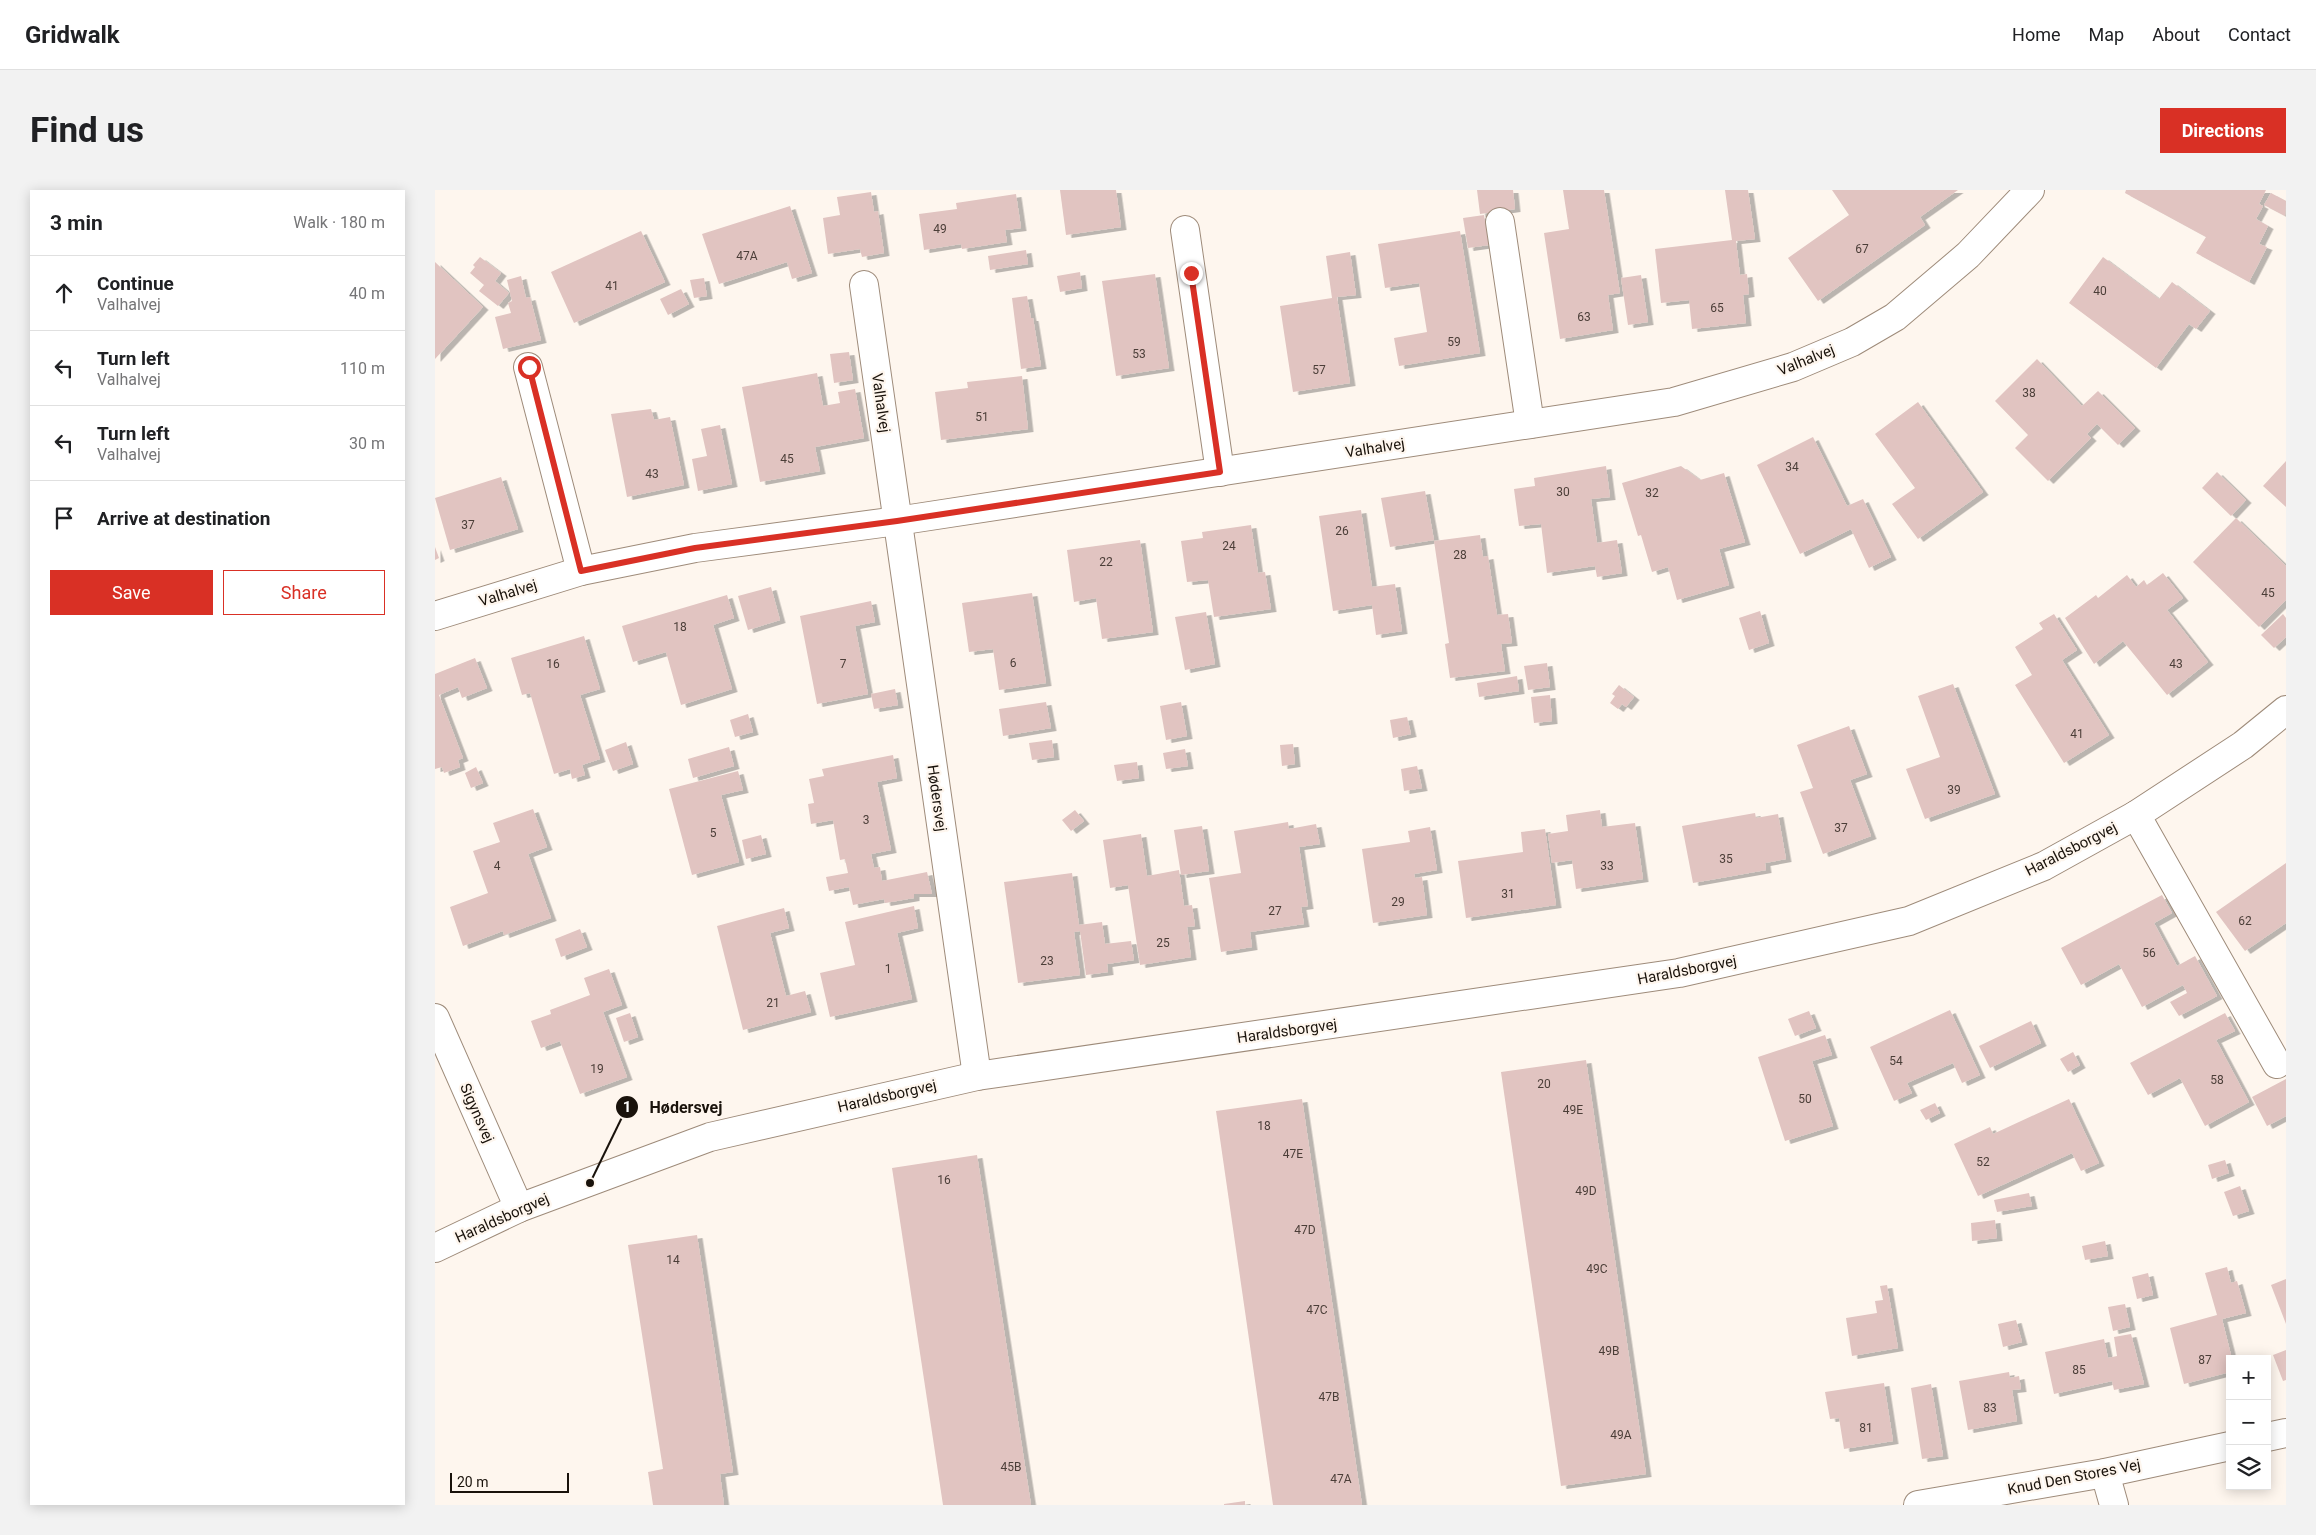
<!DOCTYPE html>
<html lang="en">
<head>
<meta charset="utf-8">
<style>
  :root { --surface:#fff; --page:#f2f2f2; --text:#202124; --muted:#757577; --line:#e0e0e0; --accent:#d93025 }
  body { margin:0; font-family:Roboto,sans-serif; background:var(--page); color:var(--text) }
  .controls { position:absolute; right:15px; bottom:15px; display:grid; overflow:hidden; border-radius:0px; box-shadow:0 2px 12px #0003 }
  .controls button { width:45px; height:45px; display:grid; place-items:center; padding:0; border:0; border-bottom:1px solid var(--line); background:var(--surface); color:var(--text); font:25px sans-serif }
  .scale { position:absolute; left:15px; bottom:12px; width:119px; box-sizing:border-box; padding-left:5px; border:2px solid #19120b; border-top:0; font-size:14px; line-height:18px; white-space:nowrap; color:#19120b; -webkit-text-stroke:4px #fef6ee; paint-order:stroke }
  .stop { position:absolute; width:15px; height:15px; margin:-11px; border:4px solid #d93025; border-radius:50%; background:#fff }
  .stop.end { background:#d93025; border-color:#fff; box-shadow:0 1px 5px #0008 }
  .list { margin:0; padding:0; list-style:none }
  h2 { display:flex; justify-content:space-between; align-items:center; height:65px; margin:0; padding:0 20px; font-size:21px }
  h2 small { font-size:16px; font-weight:400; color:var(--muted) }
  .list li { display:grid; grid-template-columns:32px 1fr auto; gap:15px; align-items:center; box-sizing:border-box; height:75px; padding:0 20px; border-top:1px solid var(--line) }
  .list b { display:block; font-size:19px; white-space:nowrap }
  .list p { margin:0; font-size:16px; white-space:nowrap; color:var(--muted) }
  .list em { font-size:16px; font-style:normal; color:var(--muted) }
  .actions { display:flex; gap:10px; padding:15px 20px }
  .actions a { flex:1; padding:11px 0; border:1px solid var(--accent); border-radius:0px; text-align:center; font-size:18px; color:var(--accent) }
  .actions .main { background:var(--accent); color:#fff }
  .icon { flex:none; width:28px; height:28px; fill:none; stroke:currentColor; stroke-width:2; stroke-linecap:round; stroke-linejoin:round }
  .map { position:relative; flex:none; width:1851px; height:1315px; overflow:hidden; border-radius:0px }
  header { display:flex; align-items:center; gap:30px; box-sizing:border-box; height:70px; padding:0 25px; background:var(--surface); border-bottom:1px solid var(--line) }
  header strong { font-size:24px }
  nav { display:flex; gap:28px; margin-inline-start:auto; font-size:18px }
  .intro { display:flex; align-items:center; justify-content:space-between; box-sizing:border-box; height:120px; padding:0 30px }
  h1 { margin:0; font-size:35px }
  .button { padding:12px 22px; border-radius:0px; background:var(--accent); color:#fff; font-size:18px; font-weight:700 }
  main { display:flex; gap:30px; padding:0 30px }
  aside { flex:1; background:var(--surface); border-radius:0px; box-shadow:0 2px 12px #0003 }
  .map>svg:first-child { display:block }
  .building { fill:#e1c4c1; filter:url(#shadow) }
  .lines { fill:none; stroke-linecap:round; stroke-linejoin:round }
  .minor-casing { stroke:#9e8b7a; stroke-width:30 }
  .minor { stroke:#fff; stroke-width:28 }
  .route { stroke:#d93025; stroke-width:6 }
  .labels { text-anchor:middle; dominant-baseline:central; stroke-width:4.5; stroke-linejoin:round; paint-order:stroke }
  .number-label { font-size:12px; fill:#4b3e38 }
  .street-label { font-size:15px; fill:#19120b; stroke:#fef6ee }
  .leader { fill:none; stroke:#19120b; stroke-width:2 }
  .callout-dot { fill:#19120b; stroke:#fef6ee; stroke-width:2 }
  .mark-label { font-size:15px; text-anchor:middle; font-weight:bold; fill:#fff }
  .callout-label { font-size:16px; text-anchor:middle; font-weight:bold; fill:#19120b; stroke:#fef6ee; stroke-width:4.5; stroke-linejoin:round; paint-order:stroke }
</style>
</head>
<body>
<header>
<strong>Gridwalk</strong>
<nav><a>Home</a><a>Map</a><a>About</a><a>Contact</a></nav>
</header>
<div class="intro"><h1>Find us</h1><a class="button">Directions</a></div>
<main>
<aside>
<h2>3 min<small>Walk · 180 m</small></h2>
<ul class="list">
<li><svg class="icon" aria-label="ahead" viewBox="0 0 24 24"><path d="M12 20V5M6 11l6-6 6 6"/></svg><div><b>Continue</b><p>Valhalvej</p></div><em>40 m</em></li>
<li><svg class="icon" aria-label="left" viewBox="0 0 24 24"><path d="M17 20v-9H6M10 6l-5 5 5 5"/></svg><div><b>Turn left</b><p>Valhalvej</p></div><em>110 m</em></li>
<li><svg class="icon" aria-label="left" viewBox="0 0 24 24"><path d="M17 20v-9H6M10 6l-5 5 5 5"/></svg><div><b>Turn left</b><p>Valhalvej</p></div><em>30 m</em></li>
<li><svg class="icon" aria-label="arrive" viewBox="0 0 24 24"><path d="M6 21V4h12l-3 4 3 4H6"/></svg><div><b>Arrive at destination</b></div></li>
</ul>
<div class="actions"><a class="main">Save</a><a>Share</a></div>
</aside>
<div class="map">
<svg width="1851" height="1315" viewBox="0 0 1851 1315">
  <defs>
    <filter id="shadow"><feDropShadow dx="5.5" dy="3" stdDeviation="0" flood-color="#0004"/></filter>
  </defs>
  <rect width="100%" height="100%" fill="#fef6ee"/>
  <!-- building -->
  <g class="building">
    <path d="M625,0H681L686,37L631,45Z"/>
    <path d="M1042,0H1078L1080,19L1045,24Z"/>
    <path d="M1128,0H1169L1185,103L1173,105L1178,140L1125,149L1109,43L1134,39Z"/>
    <path d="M1290,0H1313L1320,49L1301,51L1305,85L1312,84L1314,104L1308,105L1311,133L1257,139L1254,110L1226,113L1220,59L1297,50Z"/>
    <path d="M1397,0H1523L1485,27L1490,35L1383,111L1353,68L1414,25Z"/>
    <path d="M1691,0H1831L1824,14L1828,16L1821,29L1833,36L1824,54L1832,57L1814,92L1761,63L1771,47L1690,3Z"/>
    <path d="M436,2L439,22L443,21L449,63L427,67L425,59L393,64L388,28L405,25L402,7Z"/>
    <path d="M1836,3L1851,11L1850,26L1829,15Z"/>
    <path d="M581,4L586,38L570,40L572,52L527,59L526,54L489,60L484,24L522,19L521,13Z"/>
    <path d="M355,16L377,83L357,89L352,72L284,94L267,44Z"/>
    <path d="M1049,25L1054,55L1033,58L1028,28Z"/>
    <path d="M206,41L230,92L139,133L116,82Z"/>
    <path d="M1025,41L1045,163L964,176L959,148L992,142L984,93L950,98L943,54Z"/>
    <path d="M591,60L593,74L555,80L553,66Z"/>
    <path d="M915,62L921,105L902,107L915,193L858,202L845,116L897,108L891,66Z"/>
    <path d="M45,67L66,83L60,91L74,103L63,116L44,101L49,95L35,83L40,77L38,75Z"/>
    <path d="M1668,67L1724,109L1737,92L1775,121L1761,139L1754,134L1721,178L1634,113Z"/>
    <path d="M0,72L48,117L0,169Z"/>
    <path d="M645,82L647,98L625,102L622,86Z"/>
    <path d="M720,84L734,178L681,186L667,91Z"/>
    <path d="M1206,85L1213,132L1193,135L1186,88Z"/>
    <path d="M86,86L91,108L95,107L106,150L68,159L60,127L76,123L73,113L77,111L72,90Z"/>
    <path d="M269,88L272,106L259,108L255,90Z"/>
    <path d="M246,99L254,114L233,125L225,109Z"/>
    <path d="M592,106L596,128H598L606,176L586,179L577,108Z"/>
    <path d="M414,162L418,190L399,193L395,164Z"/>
    <path d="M1602,169L1647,216L1663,201L1700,238L1683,255L1662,234L1652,244L1656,248L1613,291L1580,258L1593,245L1560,211Z"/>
    <path d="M382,183L388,216L405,213L403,202L420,199L429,248L380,257L385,281L325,292L307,197Z"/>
    <path d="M587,186L593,239L506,250L500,202L533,198L532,192Z"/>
    <path d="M1483,212L1548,302L1483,349L1457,314L1480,298L1440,244Z"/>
    <path d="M216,219L219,230L235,227L249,295L192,307L176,224Z"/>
    <path d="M285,235L297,294L263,301L257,269L272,266L266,239Z"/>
    <path d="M1378,247L1412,316L1428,309L1456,367L1434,378L1416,339L1365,364L1322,275Z"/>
    <path d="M1851,271V317L1828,296Z"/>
    <path d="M1171,276L1175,307L1156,309L1162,353L1182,350L1187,383L1162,387L1160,376L1112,383L1106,334L1084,336L1079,299L1100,296L1099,288Z"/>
    <path d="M1246,276L1265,290L1289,283L1310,352L1284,359L1294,395L1242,410L1233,377L1217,382L1206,345L1203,346L1187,293Z"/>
    <path d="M1782,282L1811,310L1796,326L1767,298Z"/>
    <path d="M66,287L83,339L15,360L0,308Z"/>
    <path d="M990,301L999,350L955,357L946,308Z"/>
    <path d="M926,320L937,397L960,394L967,441L941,445L937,415L898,421L884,326Z"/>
    <path d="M1801,328L1851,376V410L1824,437L1758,372Z"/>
    <path d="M816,335L823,383L830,382L836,419L779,427L773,390L752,392L746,351L768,348L767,342Z"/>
    <path d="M1045,345L1048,367L1053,366L1062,425L1073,424L1077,453L1066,454L1070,481L1015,488L1010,454L1014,453L999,351Z"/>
    <path d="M705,350L718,442L667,449L661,408L639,412L632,360Z"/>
    <path d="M0,357L4,368L0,370Z"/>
    <path d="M1728,383L1748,408L1732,420L1773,472L1732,505L1688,451L1659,474L1630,428L1661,405L1663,408L1692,385L1701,397L1709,390L1712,395Z"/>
    <path d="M336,397L345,430L313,440L303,406Z"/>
    <path d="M597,403L611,493L564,500L558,459L534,462L527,413Z"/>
    <path d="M292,405L299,428L278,435L297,499L246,515L231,462L198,472L187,436Z"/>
    <path d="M436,411L440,432L420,436L433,504L382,514L365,426Z"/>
    <path d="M1325,421L1334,453L1314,460L1304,428Z"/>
    <path d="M771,422L780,474L750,480L740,427Z"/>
    <path d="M1619,424L1642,460L1627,470L1674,545L1629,573L1580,495L1597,485L1580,457L1608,439L1604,433Z"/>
    <path d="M1848,424L1851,428V447L1839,458L1826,445Z"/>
    <path d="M149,446L165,499L145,505L165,569L147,575L150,585L137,589L135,579L119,584L95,503L87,505L76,468Z"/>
    <path d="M40,468L52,498L27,508L23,497L4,505L28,568L23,570L25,577L9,583L7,577L0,579V484Z"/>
    <path d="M1112,473L1115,497L1093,500L1089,476Z"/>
    <path d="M1082,486L1084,501L1044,507L1042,493Z"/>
    <path d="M1518,494L1560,604L1490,629L1471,579L1505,567L1483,506Z"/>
    <path d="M1184,495L1199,507L1191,517L1187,514L1183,519L1175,513L1180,506L1177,504Z"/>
    <path d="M460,499L463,515L439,519L436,504Z"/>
    <path d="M1115,505L1117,531L1099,533L1096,507Z"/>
    <path d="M611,512L616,538L568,546L564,519Z"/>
    <path d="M746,512L752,546L731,550L725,516Z"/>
    <path d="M313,524L318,542L300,547L295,530Z"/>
    <path d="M972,527L976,544L958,548L955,530Z"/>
    <path d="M1414,536L1432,584L1415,590L1436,646L1388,664L1365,602L1378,598L1362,555Z"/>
    <path d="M617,550L619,567L597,570L594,553Z"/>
    <path d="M191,552L198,574L178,581L170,560Z"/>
    <path d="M858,554L860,574L847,576L845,555Z"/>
    <path d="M294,557L299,576L258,588L253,569Z"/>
    <path d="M750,559L753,576L731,579L728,563Z"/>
    <path d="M458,565L462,588L442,592L456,660L436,664L439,678L445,677L447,691L492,682L497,704H479V708L450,713L449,709L418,715L414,697L394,701L391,687L413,683L410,669L405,670L398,630L376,634L373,614L379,613L374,589L389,586L387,579Z"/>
    <path d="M702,572L704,588L682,591L679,575Z"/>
    <path d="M982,576L987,598L969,601L966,579Z"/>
    <path d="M41,577L48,593L36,598L30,583Z"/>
    <path d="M303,581L308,600L286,605L304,672L257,685L234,599Z"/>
    <path d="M98,619L112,657L93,664L116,728L69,745L68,741L28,756L15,717L53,703L38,661L65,652L58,633Z"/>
    <path d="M640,620L649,631L636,641L627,630Z"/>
    <path d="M1165,620L1167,637L1200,633L1208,689L1141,699L1137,670L1117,673L1113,644L1133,641L1131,625Z"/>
    <path d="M1320,623L1321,628L1343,624L1351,669L1330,673L1331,680L1258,693L1247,636Z"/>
    <path d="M853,632L854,639L881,634L885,654L864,657L873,716L866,717L869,734L815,742L817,757L786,762L774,688L806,683L799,641Z"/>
    <path d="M767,636L774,681L746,685L739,640Z"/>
    <path d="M995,637L1002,680L979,684L980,688L987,687L992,725L938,733L927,659L975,652L973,641Z"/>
    <path d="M1110,639L1121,715L1031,728L1023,671L1088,662L1086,642Z"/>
    <path d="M706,644L712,686L744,680L749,716L757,715L760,736L752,737L756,767L705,775L693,695L675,698L668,650Z"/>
    <path d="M326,645L331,664L311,669L307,650Z"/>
    <path d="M1851,673V733L1810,761L1781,722Z"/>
    <path d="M637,683L644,735L667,732L670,754L696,751L699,770L672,774L673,782L651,785L645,741L639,742L645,785L583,793L569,692Z"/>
    <path d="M1727,705L1737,723L1719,733L1742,776L1760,766L1782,806L1744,826L1735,812L1752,803L1748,795L1707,817L1684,774L1646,795L1626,758Z"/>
    <path d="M479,716L483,738L462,743L477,809L395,827L385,783L420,775L410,732Z"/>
    <path d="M349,718L354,738L335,743L351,806L370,801L376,822L308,840L282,736Z"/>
    <path d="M145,739L152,757L126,767L120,749Z"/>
    <path d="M174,779L187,815L168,822L192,887L145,904L125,851L106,858L96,831L116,824L115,820L155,805L149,788Z"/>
    <path d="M1515,820L1545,885L1527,893L1518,873L1472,893L1477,903L1459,911L1435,857Z"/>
    <path d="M1374,821L1381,838L1360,846L1353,829Z"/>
    <path d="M195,823L203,847L189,852L181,828Z"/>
    <path d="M1790,823L1800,841L1781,850L1814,912L1770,936L1745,888L1713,905L1695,873Z"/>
    <path d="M1596,831L1606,853L1555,878L1544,856Z"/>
    <path d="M1390,845L1397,865L1377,871L1398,936L1350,951L1323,867Z"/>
    <path d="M1638,862L1645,875L1633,882L1625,869Z"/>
    <path d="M1151,870L1211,1284L1126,1296L1066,882Z"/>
    <path d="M1851,889V926L1832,936L1817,907Z"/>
    <path d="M867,909L927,1315H838L781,921Z"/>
    <path d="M1634,909L1664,973L1646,981L1637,963L1543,1006L1519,954L1555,937L1558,944Z"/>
    <path d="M1500,913L1505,923L1491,930L1485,920Z"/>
    <path d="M542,965L596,1315H508L457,978Z"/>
    <path d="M1790,970L1794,983L1777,989L1773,975Z"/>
    <path d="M1805,996L1814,1021L1798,1026L1789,1002Z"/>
    <path d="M1594,1003L1597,1016L1562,1022L1559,1010Z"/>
    <path d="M1560,1030L1562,1048L1537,1051L1536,1033Z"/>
    <path d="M262,1045L298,1282L285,1284L289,1315H218L213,1282L228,1279L193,1055Z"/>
    <path d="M1670,1051L1673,1066L1650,1070L1647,1056Z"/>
    <path d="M1792,1077L1796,1093L1802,1091L1811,1123L1787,1129L1797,1169H1795V1182L1749,1194L1735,1138L1782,1125L1770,1083Z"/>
    <path d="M1713,1083L1718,1105L1702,1109L1697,1087Z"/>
    <path d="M1851,1089V1134L1836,1095Z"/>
    <path d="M1452,1095L1463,1158L1417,1166L1411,1128L1442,1123L1440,1111L1448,1110L1445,1096Z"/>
    <path d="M1690,1114L1695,1137L1678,1141L1673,1117Z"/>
    <path d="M1581,1130L1587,1152L1568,1157L1563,1134Z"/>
    <path d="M1696,1144L1709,1194L1679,1200L1677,1191L1619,1204L1610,1162L1669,1149L1673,1168L1682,1166L1679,1147Z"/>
    <path d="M1851,1160V1190L1848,1191L1838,1165Z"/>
    <path d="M1574,1182L1575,1188L1584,1186L1586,1199L1577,1200L1582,1231L1533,1240L1524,1191Z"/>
    <path d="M1449,1193L1458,1251L1409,1259L1404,1228L1395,1229L1390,1202Z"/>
    <path d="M1496,1194L1508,1266L1487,1269L1476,1198Z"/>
    <path d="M810,1311V1315H789V1314Z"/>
  </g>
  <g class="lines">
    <defs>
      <g id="minor">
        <path d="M1065,32L1095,234"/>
        <path d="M750,40L785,282"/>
        <path d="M429,95L542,886"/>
        <path d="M93,177L146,381"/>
        <path d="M0,426L146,381L260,358L462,331L1239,212L1358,177L1417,152L1460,127L1533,65L1595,0"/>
        <path d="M1701,625L1842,874"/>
        <path d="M0,828L84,1018"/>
        <path d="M0,1058L84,1018L275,947L542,886L1244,783L1474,731L1609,676L1701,625L1808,555L1851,520"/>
        <path d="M1832,1247L1851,1243"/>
        <path d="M1670,1283L1679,1315"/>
        <path d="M1483,1315L1670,1283L1795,1256"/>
      </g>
    </defs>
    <!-- minor casing -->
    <use href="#minor" class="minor-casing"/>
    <!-- minor -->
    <use href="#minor" class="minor"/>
  </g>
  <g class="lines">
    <!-- route -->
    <path class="route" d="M94,177L146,381L260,358L462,331L785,282L756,83"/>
  </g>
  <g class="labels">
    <!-- number labels -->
    <g class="number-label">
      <text x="505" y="39">49</text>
      <text x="1427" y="59">67</text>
      <text x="312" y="66">47A</text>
      <text x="177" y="96">41</text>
      <text x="1665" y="101">40</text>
      <text x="1282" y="118">65</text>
      <text x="1149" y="127">63</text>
      <text x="1019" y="152">59</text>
      <text x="704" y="164">53</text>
      <text x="884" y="180">57</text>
      <text x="1594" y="203">38</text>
      <text x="547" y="227">51</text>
      <text x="352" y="269">45</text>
      <text x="1357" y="277">34</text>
      <text x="217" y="284">43</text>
      <text x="1128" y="302">30</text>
      <text x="1217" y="303">32</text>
      <text x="33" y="335">37</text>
      <text x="907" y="341">26</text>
      <text x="794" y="356">24</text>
      <text x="1025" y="365">28</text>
      <text x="671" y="372">22</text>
      <text x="1833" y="403">45</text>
      <text x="245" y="437">18</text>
      <text x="578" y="473">6</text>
      <text x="118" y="474">16</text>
      <text x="408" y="474">7</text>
      <text x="1741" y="474">43</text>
      <text x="1642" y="544">41</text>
      <text x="1519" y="600">39</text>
      <text x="431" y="630">3</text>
      <text x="1406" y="638">37</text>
      <text x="278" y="643">5</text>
      <text x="1291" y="669">35</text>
      <text x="62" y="676">4</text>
      <text x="1172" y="676">33</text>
      <text x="1073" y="704">31</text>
      <text x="963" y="712">29</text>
      <text x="840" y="721">27</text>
      <text x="1810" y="731">62</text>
      <text x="728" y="753">25</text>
      <text x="1714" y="763">56</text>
      <text x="612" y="771">23</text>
      <text x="453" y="779">1</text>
      <text x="338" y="813">21</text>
      <text x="1461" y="871">54</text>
      <text x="162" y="879">19</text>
      <text x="1782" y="890">58</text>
      <text x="1109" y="894">20</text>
      <text x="1370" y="909">50</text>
      <text x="1138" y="920">49E</text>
      <text x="829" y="936">18</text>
      <text x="858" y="964">47E</text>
      <text x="1548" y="972">52</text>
      <text x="509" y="990">16</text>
      <text x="1151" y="1001">49D</text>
      <text x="870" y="1040">47D</text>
      <text x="238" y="1070">14</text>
      <text x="1162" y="1079">49C</text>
      <text x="882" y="1120">47C</text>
      <text x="1174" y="1161">49B</text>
      <text x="1770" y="1170">87</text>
      <text x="1644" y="1180">85</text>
      <text x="894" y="1207">47B</text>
      <text x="1555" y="1218">83</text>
      <text x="1431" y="1238">81</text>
      <text x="1186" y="1245">49A</text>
      <text x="576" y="1277">45B</text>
      <text x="906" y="1289">47A</text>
    </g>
    <!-- street labels -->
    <g class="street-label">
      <text transform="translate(1371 170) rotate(-22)">Valhalvej</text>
      <text transform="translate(446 213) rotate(82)">Valhalvej</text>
      <text transform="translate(940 258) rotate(-9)">Valhalvej</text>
      <text transform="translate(73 403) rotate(-17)">Valhalvej</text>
      <text transform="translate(502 608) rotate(82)">Hødersvej</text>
      <text transform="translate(1636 659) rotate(-27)">Haraldsborgvej</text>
      <text transform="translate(1252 780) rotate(-11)">Haraldsborgvej</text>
      <text transform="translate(852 841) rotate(-8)">Haraldsborgvej</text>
      <text transform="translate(452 906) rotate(-13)">Haraldsborgvej</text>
      <text transform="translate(42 923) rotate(66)">Sigynsvej</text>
      <text transform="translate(67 1028) rotate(-24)">Haraldsborgvej</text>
      <text transform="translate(1639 1287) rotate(-11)">Knud Den Stores Vej</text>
    </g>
  </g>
  <!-- callouts -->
  <path class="leader" d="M155 993L192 917"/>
  <g class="callout-dot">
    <circle cx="155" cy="993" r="5"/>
    <circle cx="192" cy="917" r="12"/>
  </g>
  <g class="mark-label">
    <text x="192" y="922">1</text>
  </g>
  <g class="callout-label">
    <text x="251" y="923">Hødersvej</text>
  </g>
</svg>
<div class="controls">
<button>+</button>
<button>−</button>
<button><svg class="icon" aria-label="layers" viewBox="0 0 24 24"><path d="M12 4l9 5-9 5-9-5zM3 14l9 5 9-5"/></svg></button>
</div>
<div class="scale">20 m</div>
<div class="stop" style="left:94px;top:177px"></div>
<div class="stop end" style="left:756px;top:83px"></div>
</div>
</main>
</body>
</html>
